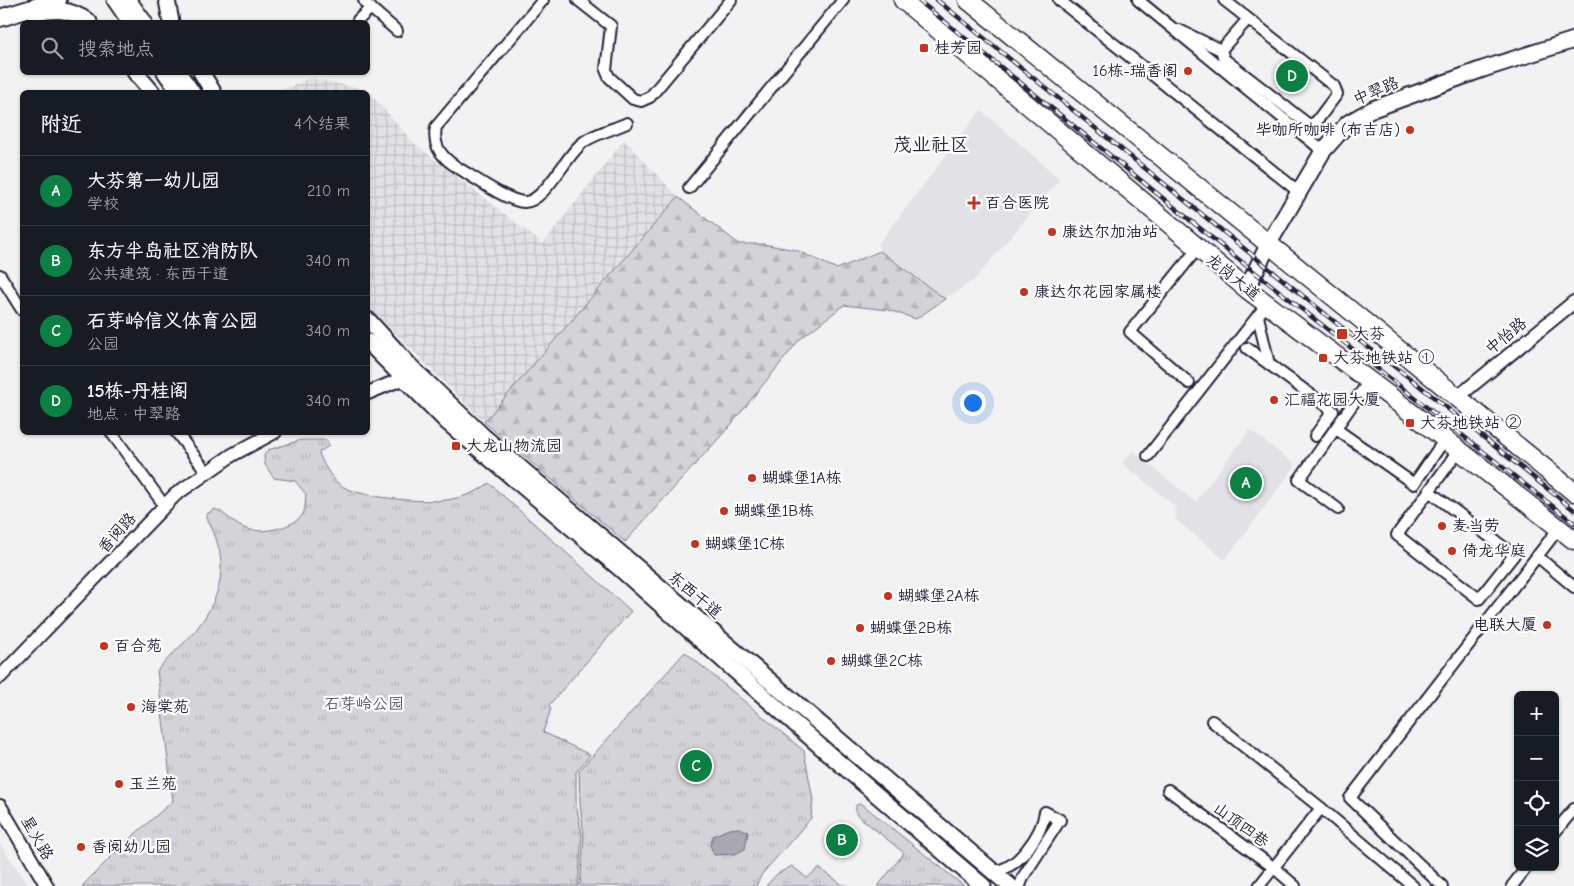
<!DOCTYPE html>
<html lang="zh">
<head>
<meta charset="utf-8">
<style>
  :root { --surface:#171b24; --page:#242831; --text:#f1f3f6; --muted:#9ea1a6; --line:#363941; --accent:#0b8043 }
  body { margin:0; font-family:"Comic Neue","LXGW WenKai TC",sans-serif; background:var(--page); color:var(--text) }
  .controls { position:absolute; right:15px; bottom:15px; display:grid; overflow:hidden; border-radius:8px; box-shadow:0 1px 4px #0004 }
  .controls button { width:45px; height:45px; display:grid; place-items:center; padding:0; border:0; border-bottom:1px solid var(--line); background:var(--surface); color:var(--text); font:25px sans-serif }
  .you { position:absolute; left:972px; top:402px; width:18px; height:18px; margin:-12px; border:4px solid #fff; border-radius:50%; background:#1a73e8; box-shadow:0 0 0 8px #1a73e833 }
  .badge { display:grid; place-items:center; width:32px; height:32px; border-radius:50%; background:var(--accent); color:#fff; font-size:16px; font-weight:700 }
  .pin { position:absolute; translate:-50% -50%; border:2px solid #fff; box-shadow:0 1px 5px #0006 }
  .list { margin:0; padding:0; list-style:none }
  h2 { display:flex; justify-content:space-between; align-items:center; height:65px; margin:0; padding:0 20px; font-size:21px }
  h2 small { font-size:16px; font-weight:400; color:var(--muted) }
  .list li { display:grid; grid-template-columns:32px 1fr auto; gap:15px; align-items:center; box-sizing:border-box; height:70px; padding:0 20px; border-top:1px solid var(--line) }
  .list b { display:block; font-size:19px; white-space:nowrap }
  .list p { margin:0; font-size:16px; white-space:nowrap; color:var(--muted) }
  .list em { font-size:16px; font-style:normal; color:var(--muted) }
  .icon { flex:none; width:28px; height:28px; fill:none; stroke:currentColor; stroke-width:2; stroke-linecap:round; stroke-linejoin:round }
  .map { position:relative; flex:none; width:1574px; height:886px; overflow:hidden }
  .search { position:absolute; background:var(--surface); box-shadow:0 1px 4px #0004; left:20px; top:20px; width:350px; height:55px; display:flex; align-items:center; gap:12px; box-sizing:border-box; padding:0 18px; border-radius:8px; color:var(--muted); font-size:19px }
  .panel { position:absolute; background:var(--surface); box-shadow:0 1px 4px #0004; left:20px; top:90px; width:350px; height:345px; border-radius:8px }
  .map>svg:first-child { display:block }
  .built { fill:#e2e2e6 }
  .industrial { fill:url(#industrial-grid) }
  .forest { fill:url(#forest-firs); stroke:#7a7a8a }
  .park { fill:url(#park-tufts); stroke:#7a7a8a }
  .water { fill:#a8a8b2; stroke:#727282 }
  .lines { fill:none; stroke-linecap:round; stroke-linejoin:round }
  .minor-casing { stroke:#22223b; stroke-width:14 }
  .tertiary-casing { stroke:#22223b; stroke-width:16 }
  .secondary-casing { stroke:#22223b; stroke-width:19 }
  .primary-casing { stroke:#22223b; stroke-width:20 }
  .trunk-casing { stroke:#22223b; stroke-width:21 }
  .minor { stroke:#fff; stroke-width:10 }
  .tertiary { stroke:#fff; stroke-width:12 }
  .secondary { stroke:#fff; stroke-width:15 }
  .primary { stroke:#fff; stroke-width:16 }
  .trunk { stroke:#fff; stroke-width:18 }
  .rail-casing { stroke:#22223b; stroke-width:4.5 }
  .rail { stroke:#fff; stroke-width:2.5; stroke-dasharray:8; stroke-linecap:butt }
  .poi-dot { fill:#c8321e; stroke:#fff; stroke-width:2 }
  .labels { text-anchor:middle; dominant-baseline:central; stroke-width:4.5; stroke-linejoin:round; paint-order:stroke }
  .poi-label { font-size:16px; fill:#22223b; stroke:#fff; text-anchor:start }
  .street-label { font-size:16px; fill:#22223b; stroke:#fff }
  .park-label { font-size:16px; fill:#57576a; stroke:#fff }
  .quarter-label { font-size:19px; fill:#22223b; stroke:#fff }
</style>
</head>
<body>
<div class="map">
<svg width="1574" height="886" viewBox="0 0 1574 886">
  <defs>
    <pattern id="industrial-grid" width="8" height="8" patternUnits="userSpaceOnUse" patternTransform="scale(1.25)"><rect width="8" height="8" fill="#e2e2e6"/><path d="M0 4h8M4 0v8" fill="none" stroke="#c2c2c6"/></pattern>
    <pattern id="forest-firs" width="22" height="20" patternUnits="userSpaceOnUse" patternTransform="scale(1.25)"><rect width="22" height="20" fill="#d3d3d8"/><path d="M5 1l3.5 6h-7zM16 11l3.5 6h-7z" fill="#b5b5ba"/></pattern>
    <pattern id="park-tufts" width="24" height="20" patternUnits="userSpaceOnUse" patternTransform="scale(1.25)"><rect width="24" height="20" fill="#d3d3d8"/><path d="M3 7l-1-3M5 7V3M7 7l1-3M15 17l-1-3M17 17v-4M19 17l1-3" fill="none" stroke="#b5b5ba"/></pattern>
  </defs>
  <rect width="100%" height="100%" fill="#f2f2f3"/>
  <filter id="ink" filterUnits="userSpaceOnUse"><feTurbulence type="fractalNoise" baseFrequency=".02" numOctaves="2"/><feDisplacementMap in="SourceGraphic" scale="10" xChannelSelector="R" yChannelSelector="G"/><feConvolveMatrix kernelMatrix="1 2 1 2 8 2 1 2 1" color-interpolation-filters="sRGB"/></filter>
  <g filter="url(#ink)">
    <!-- built -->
    <g class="built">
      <path d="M981,110L1060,179L974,280L945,299L880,251L878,244Z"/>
      <path d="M1250,430L1296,465L1225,560L1176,520V507L1122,463L1133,451L1195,502Z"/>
      <path d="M0,844L27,883L28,886H0Z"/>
    </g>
    <!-- industrial -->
    <path class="industrial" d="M310,78L367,90L415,144L543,244L624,140L678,197L484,422L368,306V92H279Z"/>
    <!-- forest -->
    <path class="forest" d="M678,197L739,244H763L796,250L837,269L880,251L945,299L916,319L888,310L844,305L800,339L729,427L625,542L484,422Z"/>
    <!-- park -->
    <g class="park">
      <path d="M301,440H327L329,446L319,452C321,461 331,478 339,484C355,498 425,503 447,500C463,497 477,493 489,483L631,611L549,705L551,709L543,732L590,755L576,772V803L582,836L578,886H82L127,841L173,801L157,671C170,654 189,641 201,623C226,588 227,555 207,518V514L215,509C226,513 233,524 244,528C260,535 294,528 303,514C306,509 305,500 306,494L295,481L274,478L265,465L264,455L268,450Z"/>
      <path d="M685,652L804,751L813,800L811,818L762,874L756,886H580L584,837L580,803L579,771Z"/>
      <path d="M860,804L863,805L964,886H878L904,853L856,814V805Z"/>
      <path d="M792,866L807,878L819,868L843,885L848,886H766L777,874Z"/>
    </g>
    <!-- water -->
    <path class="water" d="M739,828L748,832L745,849L735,854L714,855L710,845L713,836L729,829Z"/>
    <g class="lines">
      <defs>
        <g id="minor">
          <path d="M364,0L366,4L397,31"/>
          <path d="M543,0L436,127C432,147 443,159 460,169C475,178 507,201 524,202C545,203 568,151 585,141C597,133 614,129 627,123"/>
          <path d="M578,0L611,26L606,70L609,77L633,99L641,101L650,97L731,0"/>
          <path d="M1059,0L1299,192"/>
          <path d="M1138,0L1323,151"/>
          <path d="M358,20L371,8"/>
          <path d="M1179,30L1221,50L1247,20"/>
          <path d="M1221,50L1224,59L1309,125L1316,122L1337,94L1334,86L1224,0"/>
          <path d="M689,188L843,0"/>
          <path d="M0,275L22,310"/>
          <path d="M1258,316L1269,364"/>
          <path d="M1247,348L1333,411L1315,436"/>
          <path d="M1189,383L1130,332L1198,248"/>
          <path d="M1336,429L1414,484L1445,439"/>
          <path d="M111,432L164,505"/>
          <path d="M176,432L206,471"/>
          <path d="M1148,456L1267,304"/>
          <path d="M1430,492L1514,555L1479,599L1397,535L1459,450"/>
          <path d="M1338,509L1299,480L1369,381"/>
          <path d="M1537,556L1574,587"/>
          <path d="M1212,721L1321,808"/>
          <path d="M1168,790L1273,867L1295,886"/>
          <path d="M1555,832L1574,809"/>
          <path d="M993,871C1017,871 1042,834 1045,812L1060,820L1023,877L1020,886"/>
          <path d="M1259,886L1321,808L1413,886"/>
          <path d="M1442,886L1350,798L1559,528"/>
          <path d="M1512,886L1527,867"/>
        </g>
        <g id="tertiary">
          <path d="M368,393L411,375"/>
          <path d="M1459,396L1574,302"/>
          <path d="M0,677L175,495L232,455L275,432"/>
          <path d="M0,806L47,886"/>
        </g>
        <g id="secondary">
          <path d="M115,0L130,22"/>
          <path d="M128,0L144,22"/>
          <path d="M167,0L171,22"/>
          <path d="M33,13C58,9 68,8 89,22"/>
          <path d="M135,72L152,92"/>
          <path d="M165,72L179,92"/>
          <path d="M178,72L192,92"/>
          <path d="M201,72L213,92"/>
          <path d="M1247,289L1269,243L1323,151L1348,123L1373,109L1483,69L1574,40"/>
          <path d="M368,320L409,365L483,436L1010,886"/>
          <path d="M368,342L447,422L617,566L829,754L983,886"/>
        </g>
        <path id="primary" d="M0,18L58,0"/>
        <g id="trunk">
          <path d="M903,0L1247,289L1400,404L1574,540"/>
          <path d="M968,0L1574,492"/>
        </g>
      </defs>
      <!-- minor casing -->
      <use href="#minor" class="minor-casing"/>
      <!-- tertiary casing -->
      <use href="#tertiary" class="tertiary-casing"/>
      <!-- secondary casing -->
      <use href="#secondary" class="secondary-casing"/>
      <!-- primary casing -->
      <use href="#primary" class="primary-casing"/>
      <!-- trunk casing -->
      <use href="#trunk" class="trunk-casing"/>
      <!-- minor -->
      <use href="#minor" class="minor"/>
      <!-- tertiary -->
      <use href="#tertiary" class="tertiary"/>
      <!-- secondary -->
      <use href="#secondary" class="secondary"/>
      <!-- primary -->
      <use href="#primary" class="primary"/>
      <!-- trunk -->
      <use href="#trunk" class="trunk"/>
      <defs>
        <g id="rail">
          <path d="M918,0L1238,259L1574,523"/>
          <path d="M937,0L1345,330L1411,379L1574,510"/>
        </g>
      </defs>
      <!-- rail casing -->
      <use href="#rail" class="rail-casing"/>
      <!-- rail -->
      <use href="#rail" class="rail"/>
    </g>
  </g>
  <!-- markers -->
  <g class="poi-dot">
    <rect x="919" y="43" width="10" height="10" rx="2.5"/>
    <circle cx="1188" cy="71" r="5"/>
    <circle cx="1410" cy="130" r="5"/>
    <path d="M971.5 195.5h5v5h5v5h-5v5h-5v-5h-5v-5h5z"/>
    <circle cx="1052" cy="232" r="5"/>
    <circle cx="1024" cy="292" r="5"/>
    <rect x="1336" y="328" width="12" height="12" rx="2.5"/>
    <rect x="1318" y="353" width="10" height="10" rx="2.5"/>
    <circle cx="1274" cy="400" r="5"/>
    <rect x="1405" y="418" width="10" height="10" rx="2.5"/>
    <rect x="451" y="441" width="10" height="10" rx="2.5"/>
    <circle cx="752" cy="478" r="5"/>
    <circle cx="724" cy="511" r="5"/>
    <circle cx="1442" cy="526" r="5"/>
    <circle cx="695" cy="544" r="5"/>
    <circle cx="1452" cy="551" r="5"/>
    <circle cx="888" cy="596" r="5"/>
    <circle cx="1547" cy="625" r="5"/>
    <circle cx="860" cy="628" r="5"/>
    <circle cx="104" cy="646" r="5"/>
    <circle cx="831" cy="661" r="5"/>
    <circle cx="131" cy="707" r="5"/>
    <circle cx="119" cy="784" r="5"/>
    <circle cx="81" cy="847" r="5"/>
  </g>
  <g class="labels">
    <!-- poi labels -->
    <g class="poi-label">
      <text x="934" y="48">桂芳园</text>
      <text x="1178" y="71" text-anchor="end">16栋-瑞香阁</text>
      <text x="1400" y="130" text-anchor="end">毕咖所咖啡 (布吉店)</text>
      <text x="985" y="203">百合医院</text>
      <text x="1062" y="232">康达尔加油站</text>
      <text x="1034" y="292">康达尔花园家属楼</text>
      <text x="1353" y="334">大芬</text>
      <text x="1333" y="358">大芬地铁站 ①</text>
      <text x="1284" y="400">汇福花园大厦</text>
      <text x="1420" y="423">大芬地铁站 ②</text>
      <text x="466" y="446">大龙山物流园</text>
      <text x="762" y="478">蝴蝶堡1A栋</text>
      <text x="734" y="511">蝴蝶堡1B栋</text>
      <text x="1452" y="526">麦当劳</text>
      <text x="705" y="544">蝴蝶堡1C栋</text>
      <text x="1462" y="551">倚龙华庭</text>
      <text x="898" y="596">蝴蝶堡2A栋</text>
      <text x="1537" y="625" text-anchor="end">电联大厦</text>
      <text x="870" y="628">蝴蝶堡2B栋</text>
      <text x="114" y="646">百合苑</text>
      <text x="841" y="661">蝴蝶堡2C栋</text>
      <text x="141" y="707">海棠苑</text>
      <text x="129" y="784">玉兰苑</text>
      <text x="91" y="847">香阅幼儿园</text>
    </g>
    <!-- street labels -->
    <g class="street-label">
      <text transform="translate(1376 91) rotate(-23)">中翠路</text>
      <text transform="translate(1233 277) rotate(39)">龙岗大道</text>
      <text transform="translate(1506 336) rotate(-39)">中怡路</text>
      <text transform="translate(117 533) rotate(-48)">香阅路</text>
      <text transform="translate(695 595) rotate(40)">东西干道</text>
      <text transform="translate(1241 825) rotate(36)">山顶四巷</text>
      <text transform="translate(37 838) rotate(60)">星火路</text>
    </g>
    <!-- park labels -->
    <g class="park-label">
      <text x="364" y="704">石芽岭公园</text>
    </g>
    <!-- quarter labels -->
    <g class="quarter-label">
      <text x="931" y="145">茂业社区</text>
    </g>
  </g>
</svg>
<div class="controls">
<button>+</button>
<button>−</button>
<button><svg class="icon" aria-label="locate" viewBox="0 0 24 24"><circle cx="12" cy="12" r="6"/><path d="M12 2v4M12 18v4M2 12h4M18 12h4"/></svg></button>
<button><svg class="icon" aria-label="layers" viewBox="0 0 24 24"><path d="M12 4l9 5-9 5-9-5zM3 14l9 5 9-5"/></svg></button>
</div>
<div class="you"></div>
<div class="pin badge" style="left:1246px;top:483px">A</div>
<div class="pin badge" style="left:842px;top:840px">B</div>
<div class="pin badge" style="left:696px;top:766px">C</div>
<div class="pin badge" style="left:1292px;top:76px">D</div>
<div class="search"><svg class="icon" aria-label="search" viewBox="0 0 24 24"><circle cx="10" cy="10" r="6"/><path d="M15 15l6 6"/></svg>搜索地点</div>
<section class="panel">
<h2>附近<small>4个结果</small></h2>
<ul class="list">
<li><span class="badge">A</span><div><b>大芬第一幼儿园</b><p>学校</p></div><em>210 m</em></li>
<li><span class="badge">B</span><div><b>东方半岛社区消防队</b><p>公共建筑 · 东西干道</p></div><em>340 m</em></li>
<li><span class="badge">C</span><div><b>石芽岭信义体育公园</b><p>公园</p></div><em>340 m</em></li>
<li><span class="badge">D</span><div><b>15栋-丹桂阁</b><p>地点 · 中翠路</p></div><em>340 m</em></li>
</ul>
</section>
</div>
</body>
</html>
